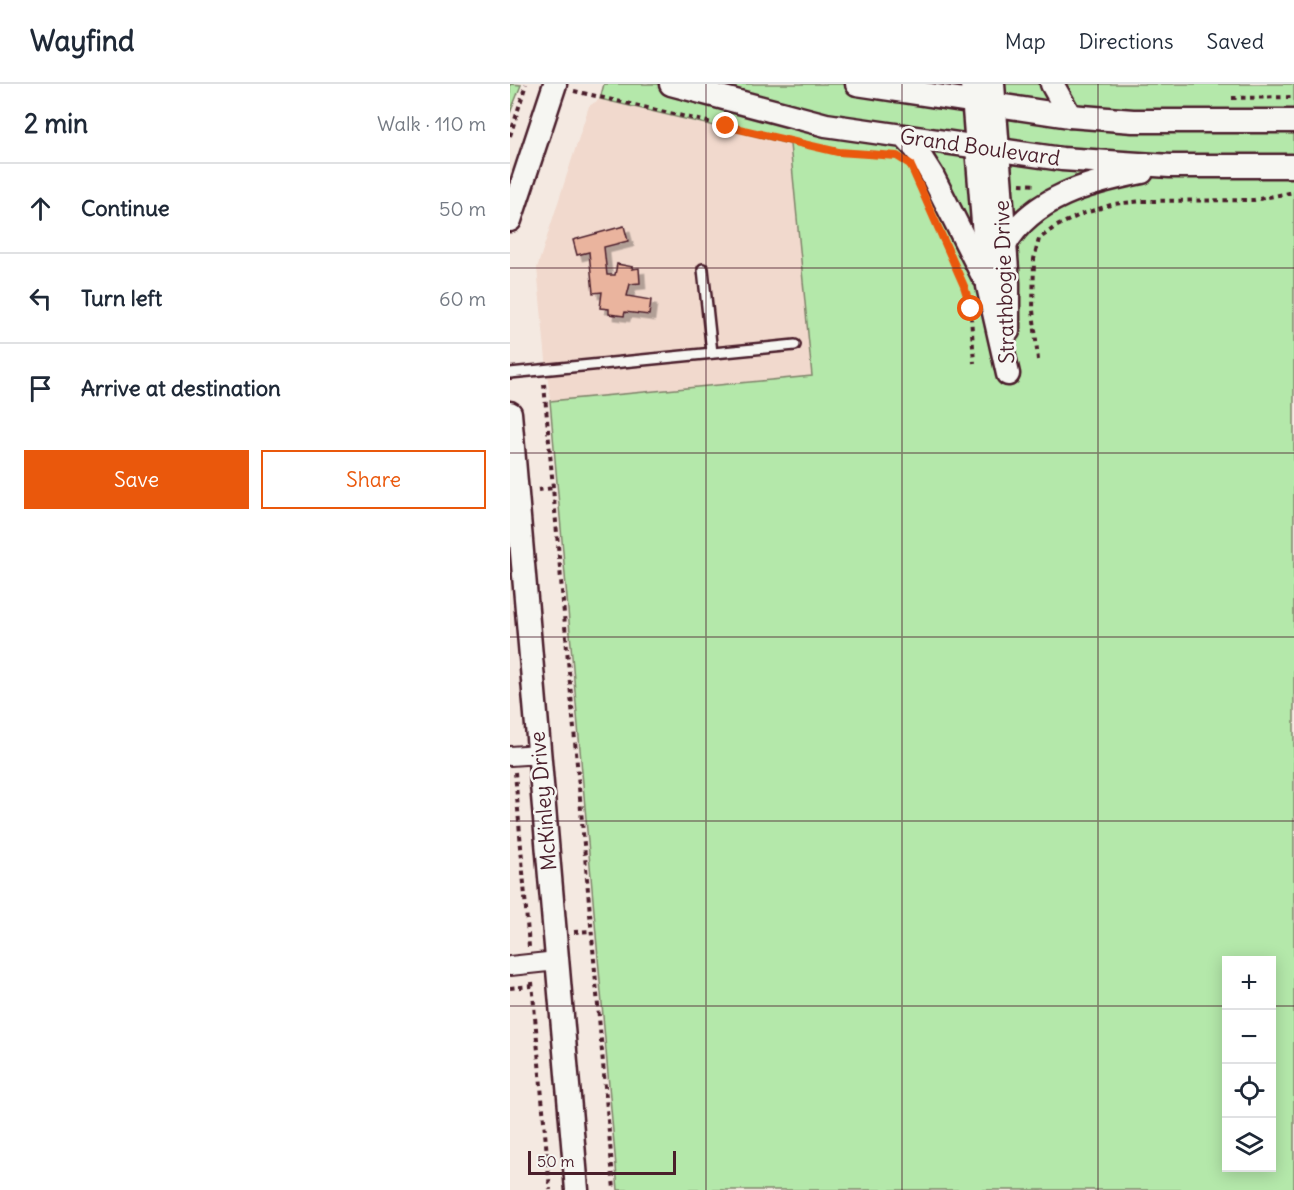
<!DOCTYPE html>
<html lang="en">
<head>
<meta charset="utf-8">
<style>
  :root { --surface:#fff; --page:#f2f2f3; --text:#1f2937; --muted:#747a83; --line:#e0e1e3; --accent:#ea580c }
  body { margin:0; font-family:Delius,sans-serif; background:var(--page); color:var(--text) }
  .controls { position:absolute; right:18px; bottom:18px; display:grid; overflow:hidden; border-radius:0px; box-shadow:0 3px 15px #0003 }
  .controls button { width:54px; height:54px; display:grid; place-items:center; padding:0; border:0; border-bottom:2px solid var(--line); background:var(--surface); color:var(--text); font:30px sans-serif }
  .scale { position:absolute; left:18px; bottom:15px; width:148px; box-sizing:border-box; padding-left:6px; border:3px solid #4a1f2b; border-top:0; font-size:16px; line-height:21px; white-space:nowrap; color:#4a1f2b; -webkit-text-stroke:4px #f6f6f2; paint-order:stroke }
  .stop { position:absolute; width:18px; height:18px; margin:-14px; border:4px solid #ea580c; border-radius:50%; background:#fff }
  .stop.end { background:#ea580c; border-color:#fff; box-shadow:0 2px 6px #0008 }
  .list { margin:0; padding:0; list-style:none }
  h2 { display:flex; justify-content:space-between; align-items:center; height:78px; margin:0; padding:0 24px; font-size:26px }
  h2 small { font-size:20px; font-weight:400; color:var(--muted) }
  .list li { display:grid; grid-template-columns:39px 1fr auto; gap:18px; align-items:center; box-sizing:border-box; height:90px; padding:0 24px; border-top:2px solid var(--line) }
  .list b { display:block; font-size:22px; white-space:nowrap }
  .list em { font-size:20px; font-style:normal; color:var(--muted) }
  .actions { display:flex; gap:12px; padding:18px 24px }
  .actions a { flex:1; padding:14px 0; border:2px solid var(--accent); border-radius:0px; text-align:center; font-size:21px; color:var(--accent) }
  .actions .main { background:var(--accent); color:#fff }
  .icon { flex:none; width:33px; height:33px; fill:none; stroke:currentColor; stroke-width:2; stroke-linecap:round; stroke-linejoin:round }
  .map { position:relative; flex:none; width:784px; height:1106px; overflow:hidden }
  header { display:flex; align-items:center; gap:36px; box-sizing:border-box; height:84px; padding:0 30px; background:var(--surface); border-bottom:2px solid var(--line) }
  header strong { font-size:28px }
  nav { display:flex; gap:33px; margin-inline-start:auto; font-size:21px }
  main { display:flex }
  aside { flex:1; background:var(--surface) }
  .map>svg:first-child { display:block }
  .built { fill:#f1d9cd }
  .green { fill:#b4e8aa; stroke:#7f846a; stroke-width:1.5; fill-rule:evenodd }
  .building { fill:#eab49e; stroke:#4a1f2b; stroke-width:1.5; filter:url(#shadow) }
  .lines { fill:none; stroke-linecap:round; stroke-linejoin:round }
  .service-casing { stroke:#4a1f2b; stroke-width:14 }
  .minor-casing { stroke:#4a1f2b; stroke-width:22 }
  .tertiary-casing { stroke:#4a1f2b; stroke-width:27 }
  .path { stroke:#4a1f2b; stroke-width:4; stroke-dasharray:4.5 4.5; stroke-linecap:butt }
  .service { stroke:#f6f6f2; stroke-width:9 }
  .minor { stroke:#f6f6f2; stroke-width:18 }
  .tertiary { stroke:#f6f6f2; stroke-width:22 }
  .route { stroke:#ea580c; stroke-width:8 }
  .grid { fill:none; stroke:#4a1f2b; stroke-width:1.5; stroke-opacity:0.55 }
  .labels { text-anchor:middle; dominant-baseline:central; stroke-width:5; stroke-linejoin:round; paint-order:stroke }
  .street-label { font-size:21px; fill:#4a1f2b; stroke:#f6f6f2 }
</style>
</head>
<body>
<header>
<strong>Wayfind</strong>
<nav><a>Map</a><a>Directions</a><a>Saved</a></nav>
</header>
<main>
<aside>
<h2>2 min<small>Walk · 110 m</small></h2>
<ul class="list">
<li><svg class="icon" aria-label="ahead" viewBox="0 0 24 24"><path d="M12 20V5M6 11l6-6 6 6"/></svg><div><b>Continue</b></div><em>50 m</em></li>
<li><svg class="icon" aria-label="left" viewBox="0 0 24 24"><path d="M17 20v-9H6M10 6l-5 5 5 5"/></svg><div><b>Turn left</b></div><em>60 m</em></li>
<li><svg class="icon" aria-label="arrive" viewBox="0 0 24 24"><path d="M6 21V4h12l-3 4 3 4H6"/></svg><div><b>Arrive at destination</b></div></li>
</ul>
<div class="actions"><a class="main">Save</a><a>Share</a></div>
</aside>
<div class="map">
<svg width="784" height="1106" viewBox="0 0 784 1106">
  <defs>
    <filter id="shadow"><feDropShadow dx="5.5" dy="5.5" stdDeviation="0" flood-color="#0004"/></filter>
  </defs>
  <rect width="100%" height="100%" fill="#f4e9e1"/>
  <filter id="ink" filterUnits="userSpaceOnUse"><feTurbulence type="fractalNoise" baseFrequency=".0167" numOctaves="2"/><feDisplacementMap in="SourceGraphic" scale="12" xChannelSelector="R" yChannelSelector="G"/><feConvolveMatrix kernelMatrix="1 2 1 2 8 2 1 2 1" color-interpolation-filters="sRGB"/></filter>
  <g filter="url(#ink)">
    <!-- built -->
    <path class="built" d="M90,15L280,60L302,292L40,317L27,184L79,22Z"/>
    <!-- green -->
    <g class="green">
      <path d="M0,0L11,1L0,29Z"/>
      <path d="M94,0H784V1106H108L40,317L302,292L280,60L90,15ZM716,876H762V1084H716Z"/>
    </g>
    <!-- building -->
    <path class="building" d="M114,142L118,157L94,163L97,191H105L107,180L123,183L122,185L129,184L130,199L120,200L117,212L141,216L139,231L115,228L114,232L99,230V225L90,224L92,208L83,209L79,168L67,171L63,156Z"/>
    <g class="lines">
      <defs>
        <g id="service">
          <path d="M193,185L202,269"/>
          <path d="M0,289L285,261"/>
        </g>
        <g id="minor">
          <path d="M0,672L29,670"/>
          <path d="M0,882L47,877"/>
        </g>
        <g id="tertiary">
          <path d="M161,0L316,41L552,75L660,82H784"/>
          <path d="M347,0L560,32L623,37H784"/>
          <path d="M462,0L478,202L498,290"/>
          <path d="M483,0L498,199V247"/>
          <path d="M542,0L560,32"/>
          <path d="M394,52L405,64L422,91L473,192"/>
          <path d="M0,136L45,0"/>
          <path d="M495,161C522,113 581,98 632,88"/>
          <path d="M0,329L67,1106"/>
        </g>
      </defs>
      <!-- service casing -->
      <use href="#service" class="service-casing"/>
      <!-- minor casing -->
      <use href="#minor" class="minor-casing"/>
      <!-- tertiary casing -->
      <use href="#tertiary" class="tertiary-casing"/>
      <!-- path -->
      <g class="path">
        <path d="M64,7L328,68L352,69"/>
        <path d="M722,14L784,13"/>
        <path d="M0,52L16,0"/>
        <path d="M510,100L527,101"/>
        <path d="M461,232L464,279"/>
        <path d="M528,276L523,226L524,175L529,155L545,143L572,130L604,120L632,117L744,116L784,108"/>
        <path d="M34,300L104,1106"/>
        <path d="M28,406L44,404"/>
        <path d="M5,688L19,863"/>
        <path d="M64,848L82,847"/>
        <path d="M22,898L40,1106"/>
        <path d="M0,904L22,902"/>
      </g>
      <!-- service -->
      <use href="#service" class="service"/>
      <!-- minor -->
      <use href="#minor" class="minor"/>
      <!-- tertiary -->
      <use href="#tertiary" class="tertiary"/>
    </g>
  </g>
  <g class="lines" filter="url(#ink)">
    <!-- route -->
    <path class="route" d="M216,42L328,68L387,72L400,80L454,202L461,225"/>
  </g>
  <!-- grid -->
  <path class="grid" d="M196,0V1106M392,0V1106M588,0V1106M0,184H784M0,369H784M0,553H784M0,737H784M0,922H716M762,922H784"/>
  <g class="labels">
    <!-- street labels -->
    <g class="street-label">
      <text transform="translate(470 63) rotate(8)">Grand Boulevard</text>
      <text transform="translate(494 198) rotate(-92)">Strathbogie Drive</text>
      <text transform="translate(33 717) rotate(-95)">McKinley Drive</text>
    </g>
  </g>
</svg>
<div class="controls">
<button>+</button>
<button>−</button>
<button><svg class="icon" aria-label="locate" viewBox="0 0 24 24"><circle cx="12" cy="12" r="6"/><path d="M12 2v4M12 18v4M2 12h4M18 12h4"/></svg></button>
<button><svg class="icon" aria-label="layers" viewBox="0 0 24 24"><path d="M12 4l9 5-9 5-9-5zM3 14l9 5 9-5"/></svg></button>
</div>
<div class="scale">50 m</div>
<div class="stop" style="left:461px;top:225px"></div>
<div class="stop end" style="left:216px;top:42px"></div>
</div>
</main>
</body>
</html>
